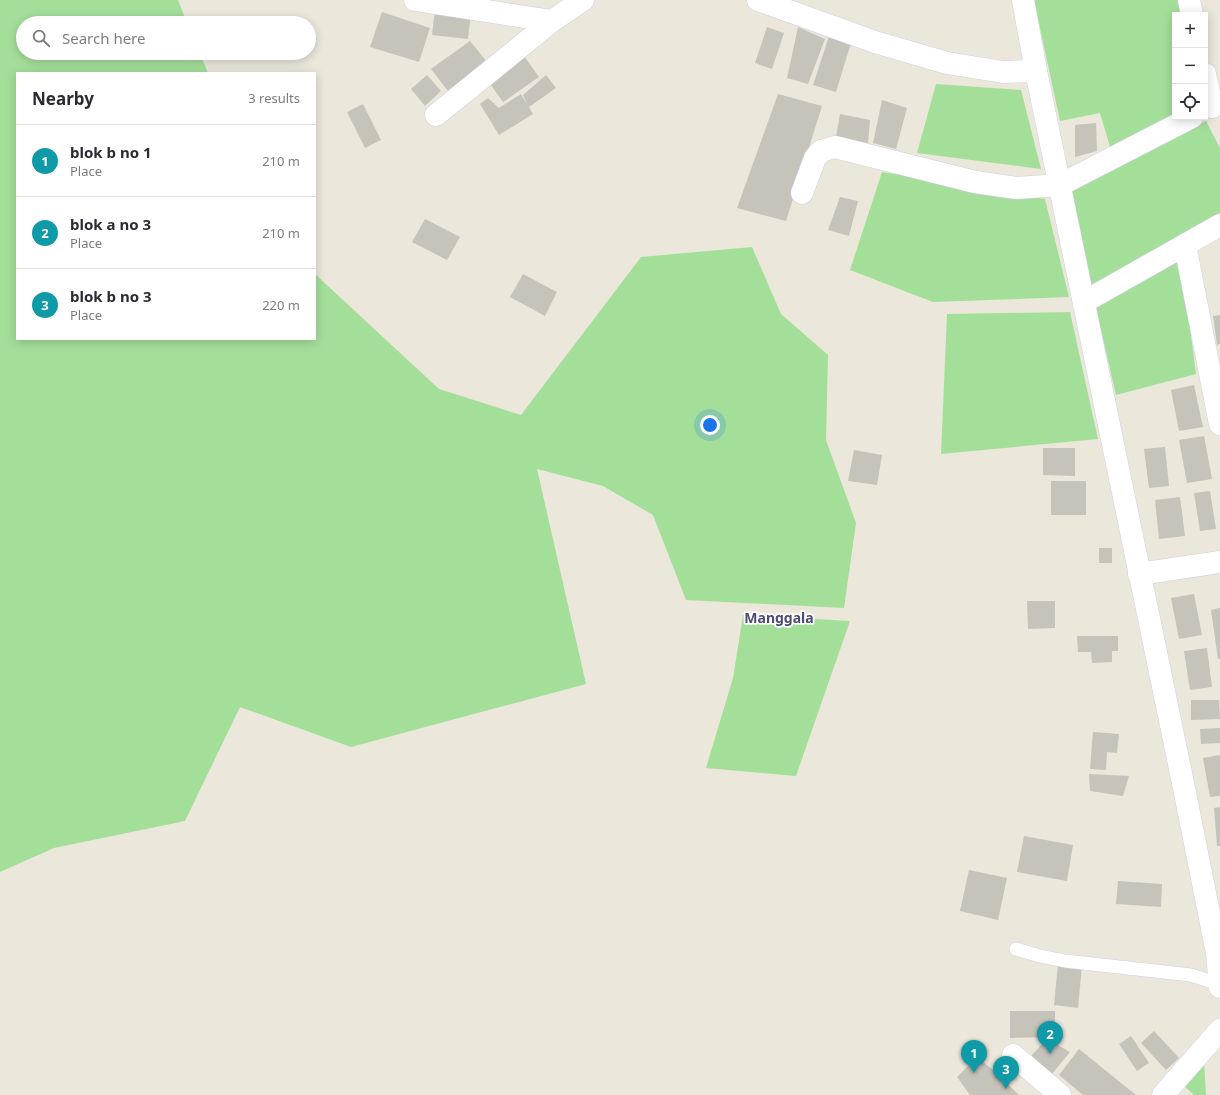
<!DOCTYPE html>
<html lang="en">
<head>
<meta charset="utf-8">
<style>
  :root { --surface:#fff; --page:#f2f2f3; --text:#2b2b33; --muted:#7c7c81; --line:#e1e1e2; --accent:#2563eb }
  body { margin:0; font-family:"Noto Sans",sans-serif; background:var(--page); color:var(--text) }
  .controls { position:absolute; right:12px; top:12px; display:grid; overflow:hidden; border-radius:0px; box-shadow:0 2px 10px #0003 }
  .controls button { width:36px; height:36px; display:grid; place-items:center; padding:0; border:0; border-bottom:1px solid var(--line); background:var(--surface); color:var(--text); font:20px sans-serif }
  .you { position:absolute; left:710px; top:425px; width:14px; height:14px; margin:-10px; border:3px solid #fff; border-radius:50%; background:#1a73e8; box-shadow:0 0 0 6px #1a73e833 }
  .badge { display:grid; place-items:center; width:26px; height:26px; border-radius:50%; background:var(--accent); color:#fff; font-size:13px; font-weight:700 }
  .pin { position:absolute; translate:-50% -33px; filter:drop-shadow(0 1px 2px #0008) }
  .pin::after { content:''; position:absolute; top:21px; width:14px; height:12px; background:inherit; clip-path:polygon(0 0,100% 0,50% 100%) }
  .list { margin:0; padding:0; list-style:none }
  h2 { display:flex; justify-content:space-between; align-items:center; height:52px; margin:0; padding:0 16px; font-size:17px }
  h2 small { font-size:13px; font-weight:400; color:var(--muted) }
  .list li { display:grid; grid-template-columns:26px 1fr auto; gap:12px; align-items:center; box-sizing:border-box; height:72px; padding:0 16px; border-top:1px solid var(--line) }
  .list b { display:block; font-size:15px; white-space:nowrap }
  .list p { margin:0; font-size:13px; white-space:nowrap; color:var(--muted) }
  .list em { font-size:13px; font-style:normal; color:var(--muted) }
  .icon { flex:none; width:22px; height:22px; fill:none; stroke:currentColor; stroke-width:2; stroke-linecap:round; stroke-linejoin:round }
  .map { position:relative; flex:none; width:1220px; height:1095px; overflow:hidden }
  .search { position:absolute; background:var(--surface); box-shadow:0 2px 10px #0003; left:16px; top:16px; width:300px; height:44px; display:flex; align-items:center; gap:10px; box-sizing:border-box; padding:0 14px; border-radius:22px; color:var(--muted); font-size:15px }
  .panel { position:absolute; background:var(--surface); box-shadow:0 2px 10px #0003; left:16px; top:72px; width:300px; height:268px; border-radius:0px }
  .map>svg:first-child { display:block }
  .green { fill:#a4df9a }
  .building { fill:#c6c3bb }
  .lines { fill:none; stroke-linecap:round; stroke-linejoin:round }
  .service-casing { stroke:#d1d1e1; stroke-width:14 }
  .minor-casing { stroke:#d1d1e1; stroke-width:23 }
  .service { stroke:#fff; stroke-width:13 }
  .minor { stroke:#fff; stroke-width:22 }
  .labels { text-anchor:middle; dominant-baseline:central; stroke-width:3.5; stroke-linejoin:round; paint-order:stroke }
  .district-label { font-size:14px; font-weight:bold; fill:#4c4b78; stroke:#fff }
</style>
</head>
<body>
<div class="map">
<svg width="1220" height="1095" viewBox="0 0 1220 1095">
  <rect width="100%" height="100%" fill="#ebe7db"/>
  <!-- green -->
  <g class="green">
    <path d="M0,0H178L187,23H23V53H200L208,73H17V339H315V274L439,389L521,415L641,257L752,247L781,314L828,355L826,440L856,523L844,608L686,600L653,515L603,486L537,469L586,684L351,747L240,707L185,821L54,848L0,872Z"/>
    <path d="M1034,0H1181L1184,15H1175V117L1111,150L1100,113L1060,121Z"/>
    <path d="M936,84L1021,90L1041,169L917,153Z"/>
    <path d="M1206,121L1220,148V213L1090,286L1071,191Z"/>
    <path d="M882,172L1045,199L1069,297L933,302L850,270Z"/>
    <path d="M1181,258L1196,374L1116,395L1096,308Z"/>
    <path d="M1070,312L1098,439L941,454L947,314Z"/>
    <path d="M743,615L850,621L796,776L706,768L733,678Z"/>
    <path d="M1204,1062L1206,1095H1194L1183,1085Z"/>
  </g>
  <!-- building -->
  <g class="building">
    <path d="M435,9L471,13L468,39L432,35Z"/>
    <path d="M382,12L430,28L419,62L370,47Z"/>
    <path d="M767,27L784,33L772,69L755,63Z"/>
    <path d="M798,27L825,39L808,84L787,78Z"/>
    <path d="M829,36L851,43L836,92L813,85Z"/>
    <path d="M470,41L487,62L448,91L431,69Z"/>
    <path d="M524,56L539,77L503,102L488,81Z"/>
    <path d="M427,75L441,91L425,106L411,89Z"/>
    <path d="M546,75L556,88L529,107L533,114L499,135L480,104L488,98L499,108L521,94L527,104L523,95Z"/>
    <path d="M778,94L822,106L786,221L737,208Z"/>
    <path d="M882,100L907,108L896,149L873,143Z"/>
    <path d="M363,104L381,140L365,148L347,112Z"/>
    <path d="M840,114L870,120L868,143L836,137Z"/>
    <path d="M1096,123L1097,151L1075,157V125Z"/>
    <path d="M840,197L858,201L849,236L828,230Z"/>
    <path d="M425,219L460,237L447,260L412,242Z"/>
    <path d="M523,274L557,292L545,316L510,297Z"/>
    <path d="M1220,315V344L1217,345L1213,316Z"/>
    <path d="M1194,385L1203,427L1179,431L1171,390Z"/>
    <path d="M1204,436L1212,479L1187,483L1179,440Z"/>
    <path d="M1165,447L1169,486L1149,488L1144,449Z"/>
    <path d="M1043,448H1075V476L1043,475Z"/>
    <path d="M854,450L882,455L877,485L848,481Z"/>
    <rect x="1051" y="481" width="35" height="34"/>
    <path d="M1210,491L1216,529L1200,531L1194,493Z"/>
    <path d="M1180,497L1185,536L1159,539L1155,500Z"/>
    <rect x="1099" y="548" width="13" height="15"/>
    <path d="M1194,594L1202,635L1179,639L1171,598Z"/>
    <path d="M1027,601H1055V628L1028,629Z"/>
    <path d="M1220,608V659H1218L1211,610Z"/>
    <path d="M1077,636H1118V651H1112V662L1092,663L1091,652H1078Z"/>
    <path d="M1207,648L1212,687L1190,690L1184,651Z"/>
    <path d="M1191,700H1219L1220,719L1191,720Z"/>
    <path d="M1220,728V743L1201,744L1200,729Z"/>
    <path d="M1093,732L1119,734L1117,753L1107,752L1106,770L1090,769Z"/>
    <path d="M1220,755V796L1210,797L1203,758Z"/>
    <path d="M1089,774L1129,776L1123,796L1090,791Z"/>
    <path d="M1220,807V846H1217L1214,808Z"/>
    <path d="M1024,836L1073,845L1067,881L1017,872Z"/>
    <path d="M969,870L1007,878L998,920L960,911Z"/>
    <path d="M1118,881L1162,884L1161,907L1116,904Z"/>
    <path d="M1058,964L1082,966L1078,1008L1054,1005Z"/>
    <path d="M1010,1011H1055V1037L1010,1038Z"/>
    <path d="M1154,1031L1179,1058L1166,1070L1141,1043Z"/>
    <path d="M1131,1036L1149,1063L1137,1071L1119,1044Z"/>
    <path d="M1047,1039L1070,1052L1052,1074L1030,1057Z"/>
    <path d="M1079,1049L1136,1095H1083L1059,1075Z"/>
    <path d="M977,1057L992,1069L1019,1095H970L957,1077Z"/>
  </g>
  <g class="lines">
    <defs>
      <path id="service" d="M1016,949L1040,956L1065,961L1191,975L1219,984"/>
      <g id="minor">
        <path d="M415,0L552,21"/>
        <path d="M758,0L875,42L947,63L1003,72L1036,71"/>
        <path d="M1023,0L1036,71L1185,793L1217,953L1220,987"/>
        <path d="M1189,0L1192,15"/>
        <path d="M1205,74L1212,107"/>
        <path d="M436,115L552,21L583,0"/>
        <path d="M802,193L815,158L821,151L835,147L975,182L1016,188L1060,185L1192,117"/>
        <path d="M1185,245L1220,424"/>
        <path d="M1084,302L1220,225"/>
        <path d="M1139,574L1220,562"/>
        <path d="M1013,1055L1060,1095"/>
        <path d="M1163,1095L1220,1030"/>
      </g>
    </defs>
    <!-- service casing -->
    <use href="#service" class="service-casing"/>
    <!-- minor casing -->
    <use href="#minor" class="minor-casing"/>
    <!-- service -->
    <use href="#service" class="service"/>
    <!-- minor -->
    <use href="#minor" class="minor"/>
  </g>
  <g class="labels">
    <!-- district labels -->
    <g class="district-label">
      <text x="779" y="617">Manggala</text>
    </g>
  </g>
</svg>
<div class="controls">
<button>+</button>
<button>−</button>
<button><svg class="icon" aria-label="locate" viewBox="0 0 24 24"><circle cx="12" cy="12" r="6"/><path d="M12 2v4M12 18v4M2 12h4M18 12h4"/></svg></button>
</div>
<div class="you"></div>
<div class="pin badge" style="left:974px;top:1073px;background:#0f9aa8">1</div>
<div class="pin badge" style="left:1050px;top:1054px;background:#0f9aa8">2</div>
<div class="pin badge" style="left:1006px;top:1089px;background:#0f9aa8">3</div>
<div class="search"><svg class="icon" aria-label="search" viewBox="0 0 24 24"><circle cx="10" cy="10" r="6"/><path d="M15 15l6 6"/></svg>Search here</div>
<section class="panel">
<h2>Nearby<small>3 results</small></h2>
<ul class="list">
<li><span class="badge" style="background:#0f9aa8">1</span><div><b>blok b no 1</b><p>Place</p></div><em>210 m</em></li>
<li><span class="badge" style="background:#0f9aa8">2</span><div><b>blok a no 3</b><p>Place</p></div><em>210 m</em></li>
<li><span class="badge" style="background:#0f9aa8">3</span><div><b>blok b no 3</b><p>Place</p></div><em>220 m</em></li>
</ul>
</section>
</div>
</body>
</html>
